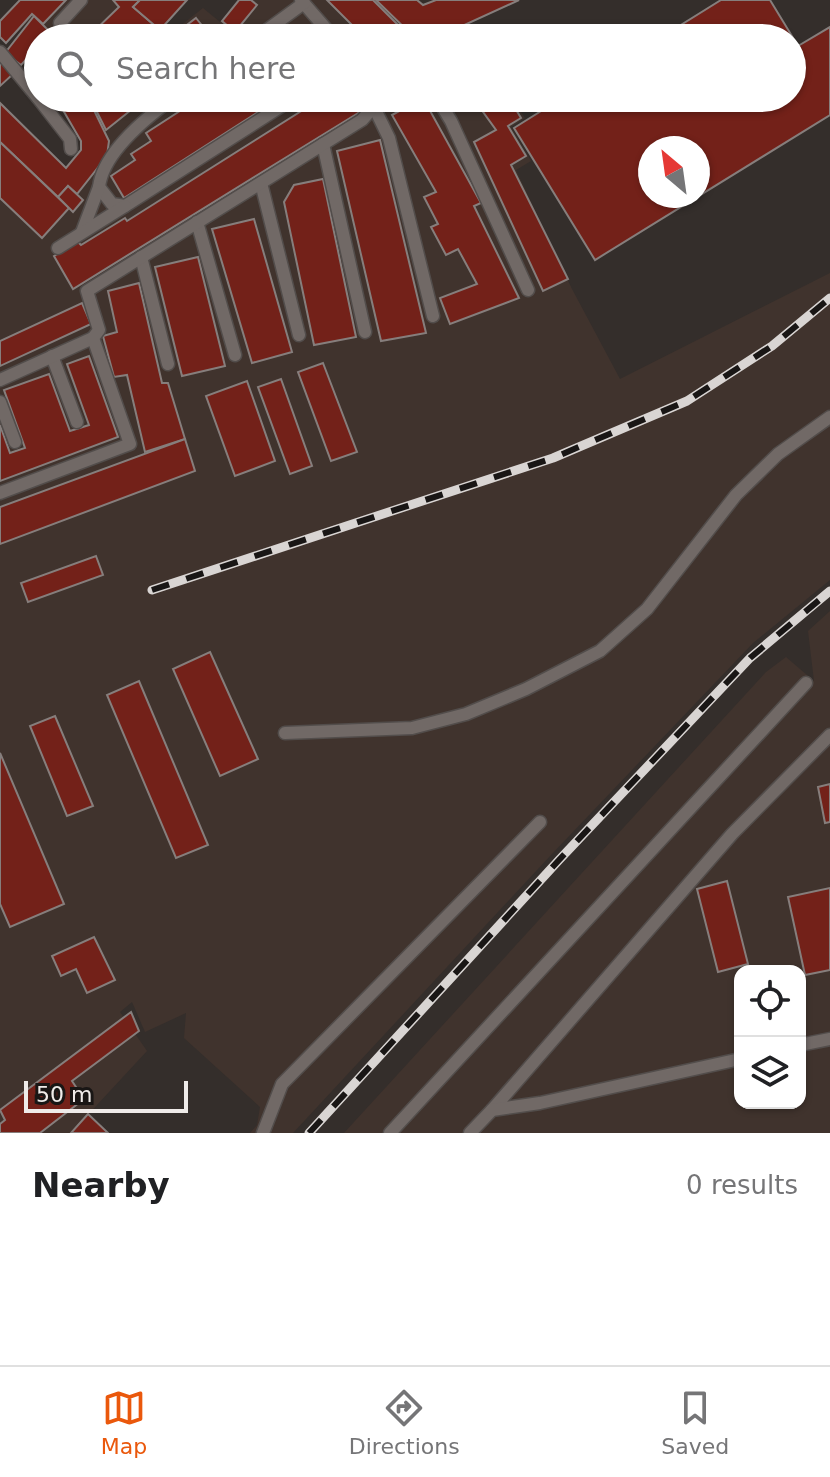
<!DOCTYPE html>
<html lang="en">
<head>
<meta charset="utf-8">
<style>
  :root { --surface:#fff; --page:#f2f2f2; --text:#202124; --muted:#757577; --line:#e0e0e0; --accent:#ea580c }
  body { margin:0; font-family:"DejaVu Sans",sans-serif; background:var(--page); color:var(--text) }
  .controls { position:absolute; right:24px; bottom:24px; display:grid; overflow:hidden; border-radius:16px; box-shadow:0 2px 6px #0004 }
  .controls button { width:72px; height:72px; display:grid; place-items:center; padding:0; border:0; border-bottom:2px solid var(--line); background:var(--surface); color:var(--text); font:40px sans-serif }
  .compass { position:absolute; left:638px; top:136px; width:72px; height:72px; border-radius:50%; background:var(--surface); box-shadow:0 2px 6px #0004; rotate:331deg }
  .scale { position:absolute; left:24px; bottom:20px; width:164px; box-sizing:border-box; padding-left:8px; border:4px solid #efebe9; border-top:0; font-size:22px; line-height:28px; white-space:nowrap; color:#efebe9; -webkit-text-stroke:6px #191615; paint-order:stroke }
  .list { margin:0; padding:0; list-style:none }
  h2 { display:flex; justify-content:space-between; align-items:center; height:104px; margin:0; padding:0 32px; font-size:34px }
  h2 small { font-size:26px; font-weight:400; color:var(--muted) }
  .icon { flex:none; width:44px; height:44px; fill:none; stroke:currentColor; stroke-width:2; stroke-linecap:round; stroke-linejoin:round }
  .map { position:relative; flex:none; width:830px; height:1133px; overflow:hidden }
  .search { position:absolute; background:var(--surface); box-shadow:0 2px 6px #0004; left:24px; right:24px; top:24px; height:88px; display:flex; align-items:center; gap:20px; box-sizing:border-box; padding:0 28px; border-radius:44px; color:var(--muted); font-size:30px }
  .sheet { height:232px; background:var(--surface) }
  nav { display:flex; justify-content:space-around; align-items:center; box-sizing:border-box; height:112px; border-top:2px solid var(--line); background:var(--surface); font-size:22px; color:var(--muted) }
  nav a { display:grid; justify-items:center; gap:4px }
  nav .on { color:var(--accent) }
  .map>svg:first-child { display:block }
  .built { fill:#40332d; fill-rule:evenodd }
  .building { fill:#732119; stroke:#867e7c; stroke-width:2; fill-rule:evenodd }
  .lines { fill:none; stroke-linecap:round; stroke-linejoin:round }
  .lane-casing { stroke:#524d4b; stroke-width:15 }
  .lane { stroke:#716966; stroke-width:12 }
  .rail-casing { stroke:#d9d5d3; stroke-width:9 }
  .rail { stroke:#191615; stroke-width:6; stroke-dasharray:18; stroke-linecap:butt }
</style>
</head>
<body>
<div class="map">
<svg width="830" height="1133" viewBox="0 0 830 1133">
  <rect width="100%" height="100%" fill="#342e2b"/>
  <!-- built -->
  <g class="built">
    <path d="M19,0H140L160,30L150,38H38V52L28,41L43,24L34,16L6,43L0,37V21Z"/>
    <path d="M239,0H376L415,38H165L203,8L220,22Z"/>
    <path d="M88,98H512L525,118L511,127L531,161L516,170L572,289L620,379L830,273V580L753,643L550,856L293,1133H250L257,1125L260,1107L184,1038L186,1013L145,1032L132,1002L120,1012L147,1051L71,1133H0V142L58,197L68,186L77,194Z"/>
    <path d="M830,611V1133H344L766,672L786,657L814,681L808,631ZM740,971H800V1103H740Z"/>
  </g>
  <!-- building -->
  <g class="building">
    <path d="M20,0H66L43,24L32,14L6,43L0,37V21Z"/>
    <path d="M113,0H140L133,7L160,30L150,38H87L119,7Z"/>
    <path d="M140,0H187L160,30L133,7Z"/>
    <path d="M239,0H251L257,5L235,32L222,21Z"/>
    <path d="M327,0H373L411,38H365Z"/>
    <path d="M376,0H417L423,5L436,0H519L436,38H415Z"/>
    <path d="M721,0H770L798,46L830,27V115L595,260L514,128L562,98H792V38H660ZM650,148H698V196H650Z"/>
    <path d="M34,16L51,33L46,38H38V47L21,65L5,53Z"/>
    <path d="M196,18L212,38H170Z"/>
    <path d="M310,27L317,38H294Z"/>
    <path d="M0,62L13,74L0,86Z"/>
    <path d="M56,98H88L109,141L107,156L77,194L68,186L58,197L0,142V103L66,168L81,150V141Z"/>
    <path d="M94,98H146L106,130L91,100Z"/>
    <path d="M200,98H280L124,198L111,176L135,160L131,154L151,141L146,133Z"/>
    <path d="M322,98H356L363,110L73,289L54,256L78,242L81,245L125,218L127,221Z"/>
    <path d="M423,98L481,203L474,206L519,298L450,324L440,298L477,284L458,249L446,255L431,227L438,224L424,197L436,192L392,115Z"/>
    <path d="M473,98H509L521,118L508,126L526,156L511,165L568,279L543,291L474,142L496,130Z"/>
    <path d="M380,140L426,333L381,341L337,151Z"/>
    <path d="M0,142L69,208L42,238L0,198Z"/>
    <path d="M323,179L356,337L314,345L284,202L294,185Z"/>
    <path d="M68,186L83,200L73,212L58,197Z"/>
    <path d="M254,219L292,352L252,363L212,229Z"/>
    <path d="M198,257L225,366L182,376L155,267Z"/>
    <path d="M139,283L162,383H168L185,439L145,452L127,375L114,377L103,336L117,332L108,291Z"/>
    <path d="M82,303L91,324L0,366V341Z"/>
    <path d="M89,356L118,437L0,481V425L10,453L25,448L4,390L49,374L70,431L89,425L67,364Z"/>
    <path d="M323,363L357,452L331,461L298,372Z"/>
    <path d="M281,379L312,466L290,474L258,387Z"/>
    <path d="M247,381L275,461L235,476L206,396Z"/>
    <path d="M185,439L195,471L0,544V507Z"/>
    <path d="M96,556L103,575L28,602L21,583Z"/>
    <path d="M210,652L258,759L220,776L173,669Z"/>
    <path d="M139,681L208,845L176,858L107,695Z"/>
    <path d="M55,716L93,806L67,816L30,726Z"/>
    <path d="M0,753L64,904L10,927L0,904Z"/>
    <path d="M830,784V822L825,823L818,787Z"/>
    <path d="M727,881L748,964L718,972L697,889Z"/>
    <path d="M830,888V970L805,975L788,897Z"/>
    <path d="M94,937L115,980L87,993L76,969L61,976L52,956Z"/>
    <path d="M131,1012L139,1031L72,1081L84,1099L40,1133H0V1124L5,1120L0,1110Z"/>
    <path d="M88,1114L108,1133H71Z"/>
  </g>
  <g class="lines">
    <defs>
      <g id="lane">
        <path d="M301,0L334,38"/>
        <path d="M60,23L81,0"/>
        <path d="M256,38L304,3"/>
        <path d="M0,52L38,98"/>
        <path d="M38,98L70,139L71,149"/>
        <path d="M173,98C147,117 103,152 99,187L112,204L125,206L294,98"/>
        <path d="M437,98L451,121L528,290"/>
        <path d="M371,101L389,138L433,316"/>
        <path d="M323,144L365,332"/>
        <path d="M261,183L299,335"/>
        <path d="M197,222L235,355"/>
        <path d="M82,232L99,187"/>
        <path d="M58,248L125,206"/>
        <path d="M141,257L168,364"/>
        <path d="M52,356L77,422"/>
        <path d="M0,380L93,338"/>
        <path d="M0,402L15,442"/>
        <path d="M0,493L130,444L93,338L99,330L87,291L362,120L370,111L368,98"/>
        <path d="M285,733L412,728L466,714L526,689L600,651L647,609L736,495L778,454L830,417"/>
        <path d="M800,1045L830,1039"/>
        <path d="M492,1110L732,834L830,735"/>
        <path d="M263,1133L282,1084L540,822"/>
        <path d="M390,1133L806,683"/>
        <path d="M470,1133L492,1110L540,1103L740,1059"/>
      </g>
    </defs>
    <!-- lane casing -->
    <use href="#lane" class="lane-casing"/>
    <!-- lane -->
    <use href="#lane" class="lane"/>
    <defs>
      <g id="rail">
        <path d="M152,590L553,458L687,401L772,346L830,298"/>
        <path d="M309,1133L559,860L750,658L830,591"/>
      </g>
    </defs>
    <!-- rail casing -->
    <use href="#rail" class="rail-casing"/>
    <!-- rail -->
    <use href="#rail" class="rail"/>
  </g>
</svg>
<div class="controls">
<button><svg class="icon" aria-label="locate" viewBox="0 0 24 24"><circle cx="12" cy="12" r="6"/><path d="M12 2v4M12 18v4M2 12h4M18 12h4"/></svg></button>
<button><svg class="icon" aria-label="layers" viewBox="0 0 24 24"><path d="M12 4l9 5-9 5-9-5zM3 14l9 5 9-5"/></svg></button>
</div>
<svg class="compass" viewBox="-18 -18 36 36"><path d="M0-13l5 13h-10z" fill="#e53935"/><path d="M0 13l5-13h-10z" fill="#757577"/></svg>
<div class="scale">50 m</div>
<div class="search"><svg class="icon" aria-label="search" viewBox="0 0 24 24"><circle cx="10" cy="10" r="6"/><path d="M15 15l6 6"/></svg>Search here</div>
</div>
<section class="sheet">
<h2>Nearby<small>0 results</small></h2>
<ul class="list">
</ul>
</section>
<nav>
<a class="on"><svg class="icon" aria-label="map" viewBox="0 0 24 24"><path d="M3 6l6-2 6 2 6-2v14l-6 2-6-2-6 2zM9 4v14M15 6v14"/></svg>Map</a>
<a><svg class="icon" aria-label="directions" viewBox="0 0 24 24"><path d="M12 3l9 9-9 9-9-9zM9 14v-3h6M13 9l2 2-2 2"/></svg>Directions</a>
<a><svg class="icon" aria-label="saved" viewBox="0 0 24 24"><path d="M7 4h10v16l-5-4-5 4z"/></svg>Saved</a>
</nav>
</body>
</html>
